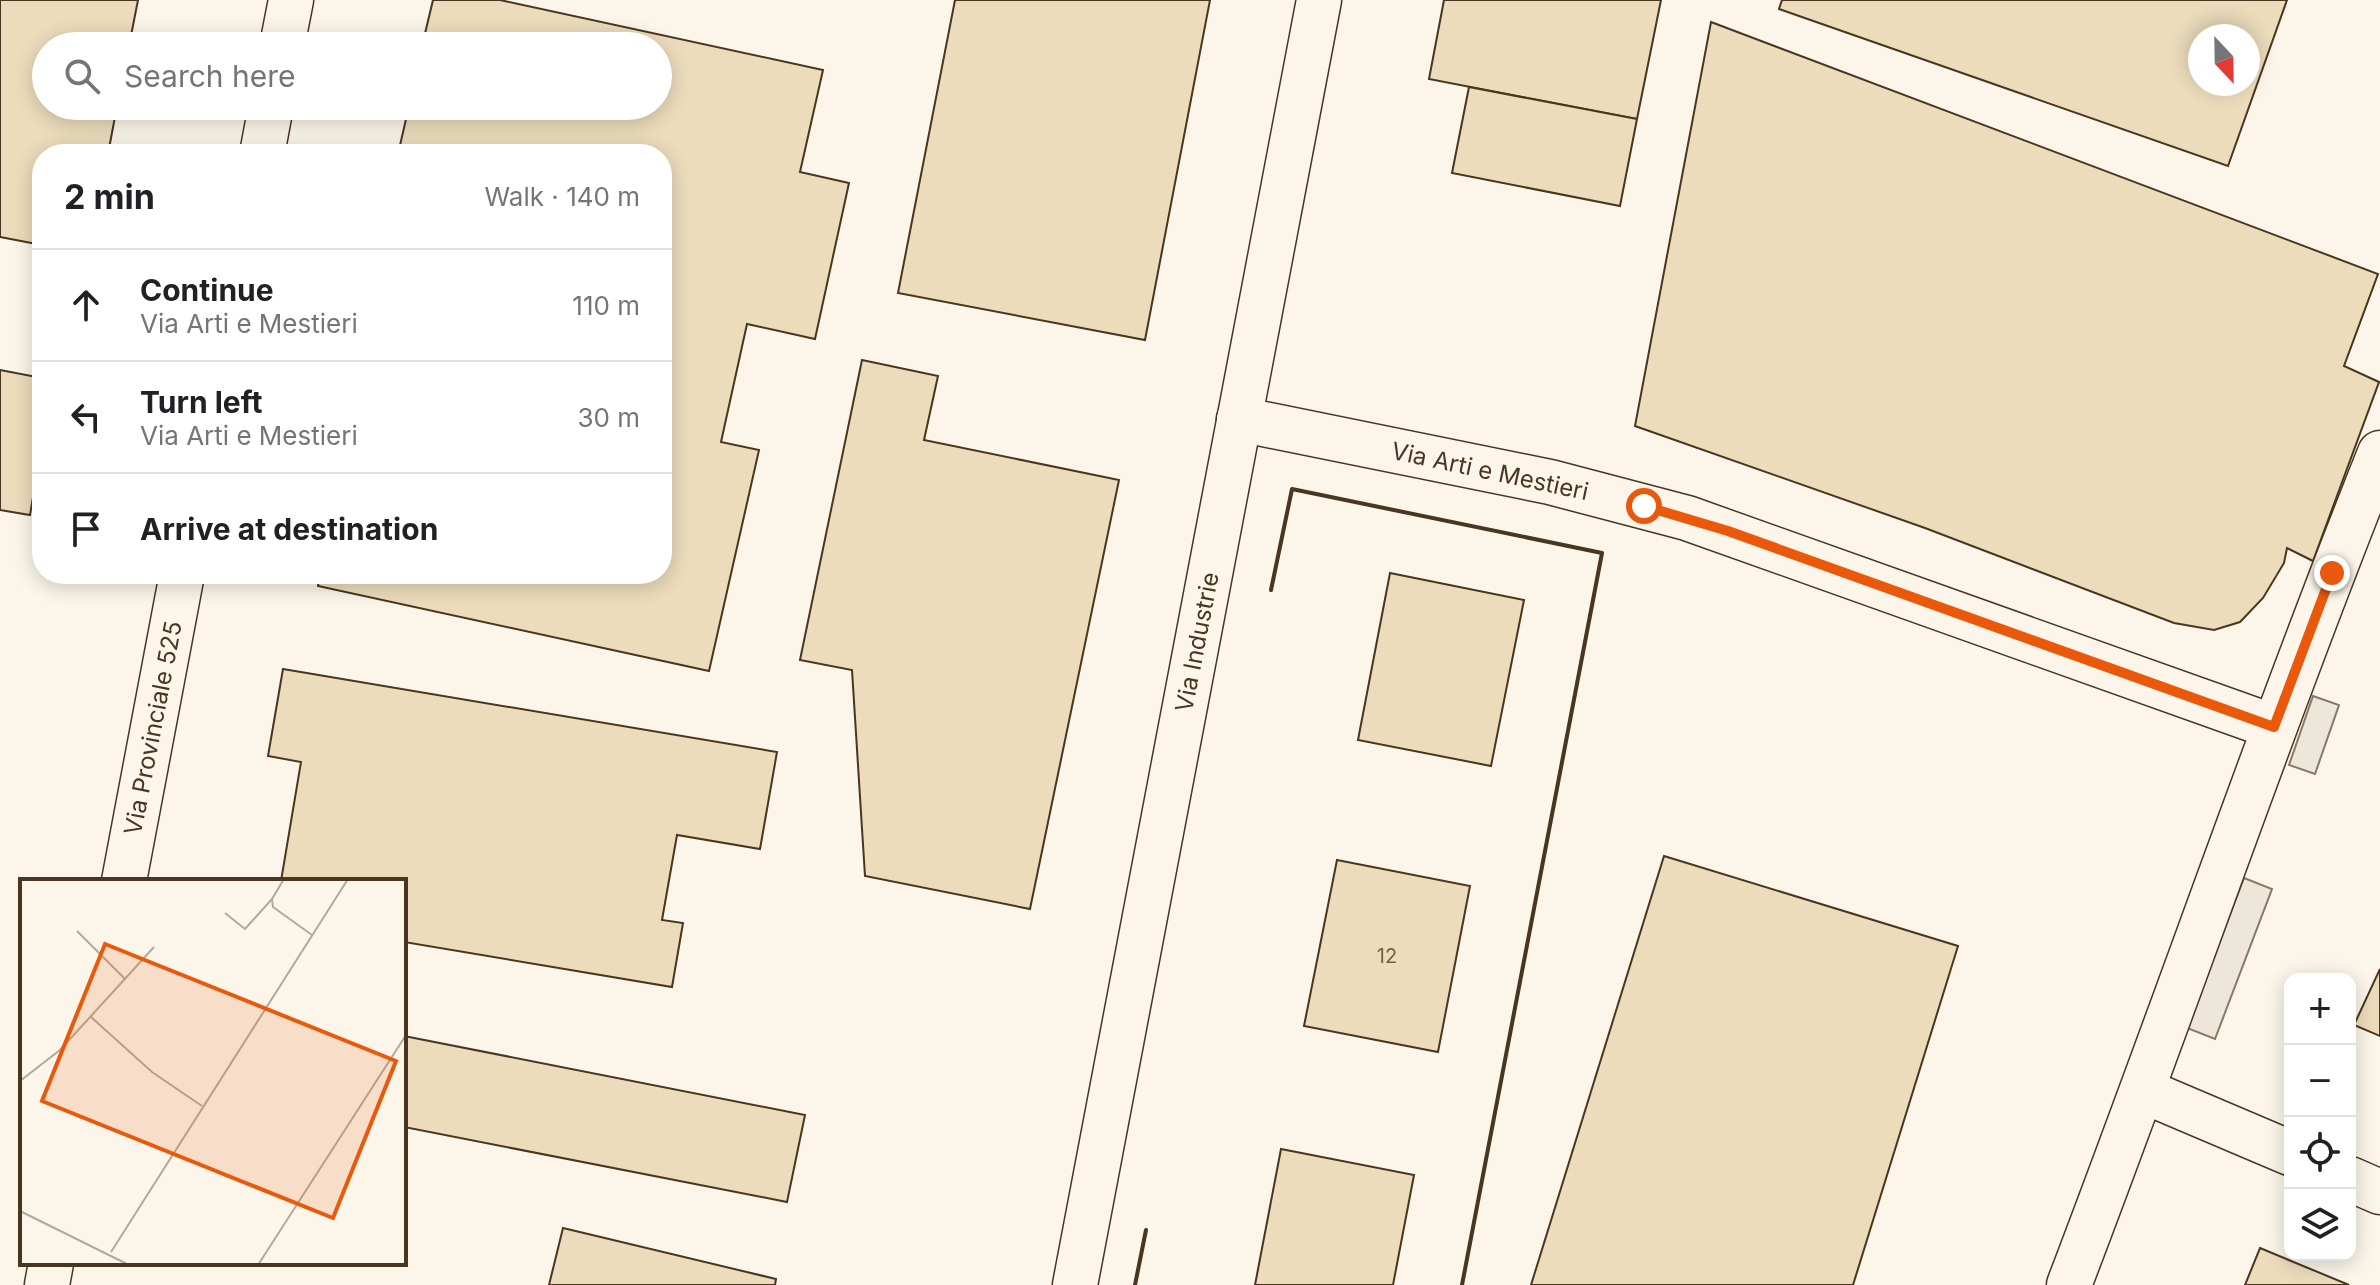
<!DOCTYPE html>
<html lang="en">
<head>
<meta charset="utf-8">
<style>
  :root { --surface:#fff; --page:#f2f2f2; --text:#202124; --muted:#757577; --line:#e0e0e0 }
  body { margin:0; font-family:Inter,sans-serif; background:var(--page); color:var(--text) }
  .controls { position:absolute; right:24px; bottom:24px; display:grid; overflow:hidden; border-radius:16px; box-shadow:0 4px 20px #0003 }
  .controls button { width:72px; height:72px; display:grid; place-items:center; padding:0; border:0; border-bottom:2px solid var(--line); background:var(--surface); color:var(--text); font:40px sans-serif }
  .compass { position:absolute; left:2188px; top:24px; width:72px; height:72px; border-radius:50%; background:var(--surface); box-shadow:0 4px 20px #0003; rotate:158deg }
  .stop { position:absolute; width:24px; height:24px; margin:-18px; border:6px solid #ea580c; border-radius:50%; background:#fff }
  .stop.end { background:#ea580c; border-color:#fff; box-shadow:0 2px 8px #0008 }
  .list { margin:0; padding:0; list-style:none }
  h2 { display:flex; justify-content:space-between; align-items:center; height:104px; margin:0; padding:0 32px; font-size:34px }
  h2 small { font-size:26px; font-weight:400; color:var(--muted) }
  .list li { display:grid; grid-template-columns:52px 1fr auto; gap:24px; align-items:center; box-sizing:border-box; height:112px; padding:0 32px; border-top:2px solid var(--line) }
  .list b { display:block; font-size:30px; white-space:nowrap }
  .list p { margin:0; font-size:26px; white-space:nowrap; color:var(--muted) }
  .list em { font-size:26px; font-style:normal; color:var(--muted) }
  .icon { flex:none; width:44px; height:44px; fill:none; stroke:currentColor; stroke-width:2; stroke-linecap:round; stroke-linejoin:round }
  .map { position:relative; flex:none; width:2380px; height:1285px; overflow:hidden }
  .search { position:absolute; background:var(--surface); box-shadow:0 4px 20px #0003; left:32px; top:32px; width:640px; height:88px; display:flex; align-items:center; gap:20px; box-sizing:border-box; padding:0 28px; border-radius:44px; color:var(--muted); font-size:30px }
  .panel { position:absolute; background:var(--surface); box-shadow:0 4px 20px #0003; left:32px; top:144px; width:640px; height:440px; border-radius:32px }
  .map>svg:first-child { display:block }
  .parking { fill:#ede7d9; stroke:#887966; stroke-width:2 }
  .building { fill:#ecdcbc; stroke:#4a3520; stroke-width:2; fill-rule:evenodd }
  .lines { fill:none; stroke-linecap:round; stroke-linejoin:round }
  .minor-casing { stroke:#4a3520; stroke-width:47 }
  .major-casing { stroke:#4a3520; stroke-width:47 }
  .minor { stroke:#fbf6e9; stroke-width:44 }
  .major { stroke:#fbf6e9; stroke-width:44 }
  .wall { stroke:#4a3520; stroke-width:4 }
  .route { stroke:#ea580c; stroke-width:10 }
  .labels { text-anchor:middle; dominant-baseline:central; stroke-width:6; stroke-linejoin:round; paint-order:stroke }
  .number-label { font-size:20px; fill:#725f47 }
  .street-label { font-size:24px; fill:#4a3520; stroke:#fbf6e9 }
  .inset-road { fill:none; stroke:#b4a999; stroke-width:2 }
  .view { fill:#e8590c; fill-opacity:0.15; stroke:#e8590c; stroke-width:4 }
  .inset-edge { fill:none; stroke:#4a3520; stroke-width:4 }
</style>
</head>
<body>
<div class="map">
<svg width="2380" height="1285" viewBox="0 0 2380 1285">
  <rect width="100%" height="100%" fill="#fbf6e9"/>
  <!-- parking -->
  <g class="parking">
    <path d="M2313,696L2339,705L2315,774L2289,765Z"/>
    <path d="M2244,878L2272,889L2215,1039L2187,1028Z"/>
  </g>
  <!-- building -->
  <g class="building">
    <path d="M0,0H138L129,46H46V106H117L108,154H42V245L0,237Z"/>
    <path d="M433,0H500L823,70L800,172L849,183L815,339L747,324L721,442L759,450L709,671L318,586L320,574H662V154H398L409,106H658V46H422Z"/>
    <path d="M955,0H1210L1145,340L898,293Z"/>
    <path d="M1444,0H1661L1637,119L1429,79Z"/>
    <path d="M1782,0H2287L2228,166L1779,9ZM2200,36H2248V84H2200Z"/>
    <path d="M1711,22L2378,274L2344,366L2379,382L2313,561L2287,548L2284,563L2263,598L2240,622L2214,630L2174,623L1925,528L1635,426Z"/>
    <path d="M1469,87L1637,119L1620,206L1452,173Z"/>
    <path d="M862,360L938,376L924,440L1119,480L1030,909L865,876L852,670L800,660Z"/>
    <path d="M0,370L42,378V445L30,515L0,510Z"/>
    <path d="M1390,573L1524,600L1491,766L1358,740Z"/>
    <path d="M283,669L777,752L760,849L677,835L662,920L683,923L672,987L404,942V881H281L301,762L268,756Z"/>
    <path d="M1664,856L1958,946L1853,1285H1531Z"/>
    <path d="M1337,860L1470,886L1438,1052L1304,1026Z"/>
    <path d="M2380,969V1036L2354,1025Z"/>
    <path d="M404,1036L805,1115L787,1202L404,1127Z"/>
    <path d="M1281,1149L1414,1175L1393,1285H1255Z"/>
    <path d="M563,1228L776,1279L775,1285H549Z"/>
    <path d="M2260,1248L2349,1285H2245Z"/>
  </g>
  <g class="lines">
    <defs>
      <g id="minor">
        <path d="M1239,419L1550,482L1687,518L2274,727"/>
        <path d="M2144,1091L2290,1153"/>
        <path d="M2350,1179L2380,1192"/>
        <path d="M1075,1285L1319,0"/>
        <path d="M2069,1285C2175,1008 2270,728 2380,453"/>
      </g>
      <g id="major">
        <path d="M282,46L291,0"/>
        <path d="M262,154L271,106"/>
        <path d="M124,881L182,574"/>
        <path d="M47,1285L51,1263"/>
      </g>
    </defs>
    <!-- minor casing -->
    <use href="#minor" class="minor-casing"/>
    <!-- major casing -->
    <use href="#major" class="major-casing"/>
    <!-- minor -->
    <use href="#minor" class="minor"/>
    <!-- major -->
    <use href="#major" class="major"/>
    <!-- wall -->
    <g class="wall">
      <path d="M1271,590L1292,489L1602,553L1462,1285"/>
      <path d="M1135,1285L1146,1230"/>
    </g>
  </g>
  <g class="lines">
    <!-- route -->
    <path class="route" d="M1644,506L1728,531L2274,727L2332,573"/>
  </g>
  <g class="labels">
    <!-- number labels -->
    <g class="number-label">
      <text x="1387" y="956">12</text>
    </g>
    <!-- street labels -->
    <g class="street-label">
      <text transform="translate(1490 471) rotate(12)">Via Arti e Mestieri</text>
      <text transform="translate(1197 642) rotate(-79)">Via Industrie</text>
      <text transform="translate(153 728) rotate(-79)">Via Provinciale 525</text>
    </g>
  </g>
  <!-- overview -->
  <g transform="translate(20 879)">
    <rect width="386" height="386" fill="#fbf6e9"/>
    <path class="inset-road" d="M264,0L252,20L253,28L292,56M205,34L225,50L252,20M57,52L105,100M71,138L132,193L182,227M0,202L40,171L134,68M0,332L109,386M91,373L328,0M238,386L386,156"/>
    <path class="view" d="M85,65L376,182L313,339L22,222Z"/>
    <rect width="386" height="386" class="inset-edge"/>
  </g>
</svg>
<div class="controls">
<button>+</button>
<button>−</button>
<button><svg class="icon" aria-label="locate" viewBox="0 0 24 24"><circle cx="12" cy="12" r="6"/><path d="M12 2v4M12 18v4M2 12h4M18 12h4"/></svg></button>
<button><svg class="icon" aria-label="layers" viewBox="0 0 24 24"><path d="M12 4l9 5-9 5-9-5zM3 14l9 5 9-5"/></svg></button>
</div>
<svg class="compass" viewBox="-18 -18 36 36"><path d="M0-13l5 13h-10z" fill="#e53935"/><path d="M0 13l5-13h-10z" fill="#757577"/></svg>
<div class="stop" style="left:1644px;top:506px"></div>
<div class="stop end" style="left:2332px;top:573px"></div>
<div class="search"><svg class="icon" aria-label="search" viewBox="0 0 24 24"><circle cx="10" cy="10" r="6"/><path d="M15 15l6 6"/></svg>Search here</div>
<section class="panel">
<h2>2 min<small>Walk · 140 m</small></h2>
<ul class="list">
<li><svg class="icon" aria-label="ahead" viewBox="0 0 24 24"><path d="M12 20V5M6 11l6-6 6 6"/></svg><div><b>Continue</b><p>Via Arti e Mestieri</p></div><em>110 m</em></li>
<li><svg class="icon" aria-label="left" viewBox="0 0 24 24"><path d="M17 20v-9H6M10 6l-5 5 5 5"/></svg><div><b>Turn left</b><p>Via Arti e Mestieri</p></div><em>30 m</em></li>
<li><svg class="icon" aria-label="arrive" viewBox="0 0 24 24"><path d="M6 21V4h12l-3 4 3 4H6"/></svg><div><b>Arrive at destination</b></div></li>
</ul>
</section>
</div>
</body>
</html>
